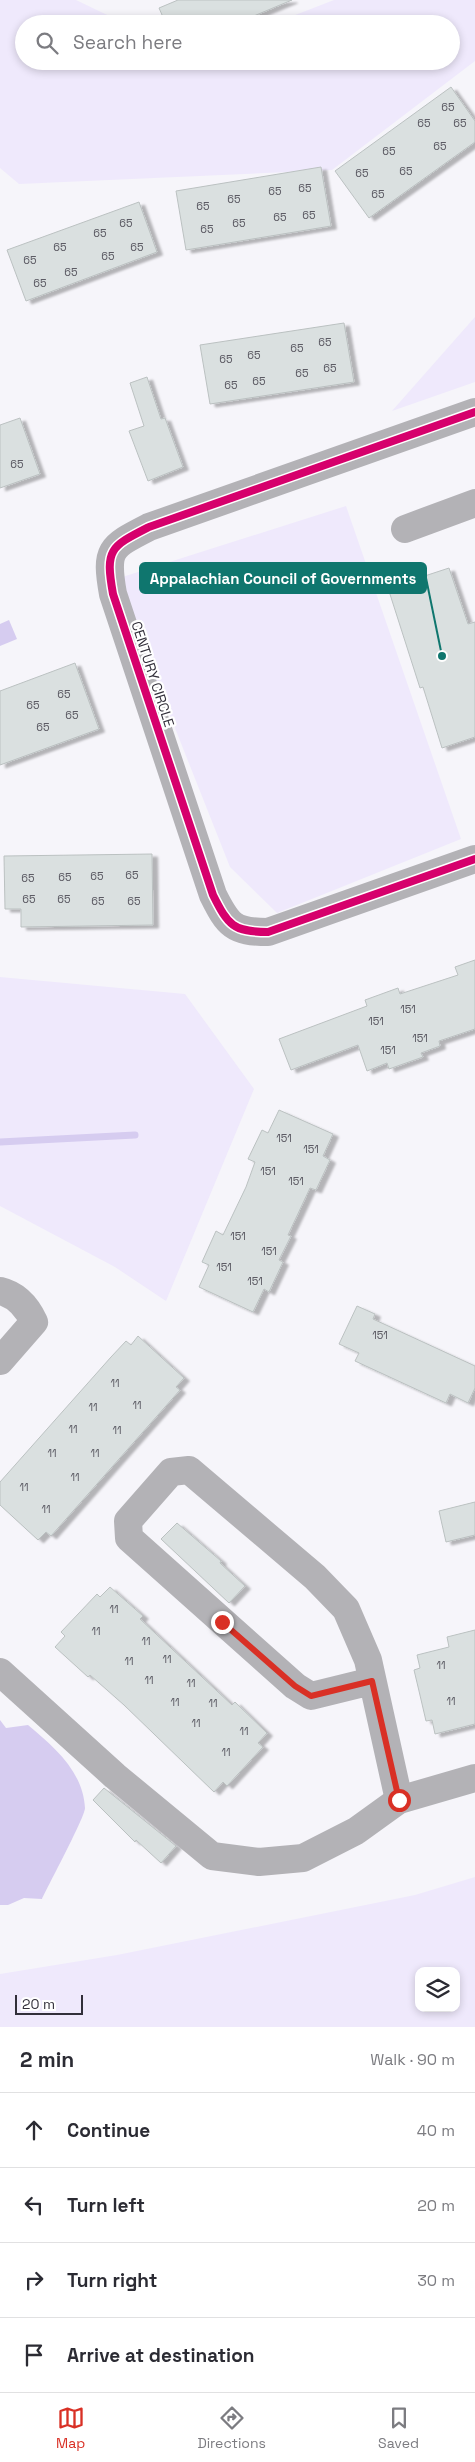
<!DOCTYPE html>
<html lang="en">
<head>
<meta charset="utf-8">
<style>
  :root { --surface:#fff; --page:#f2f2f3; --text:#2b2b33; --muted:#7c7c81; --line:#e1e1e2; --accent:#d93025 }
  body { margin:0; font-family:"Space Grotesk",sans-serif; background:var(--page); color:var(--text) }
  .controls { position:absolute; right:15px; bottom:15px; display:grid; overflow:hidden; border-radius:10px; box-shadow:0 2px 8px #0003 }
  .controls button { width:45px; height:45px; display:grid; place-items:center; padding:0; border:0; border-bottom:1px solid var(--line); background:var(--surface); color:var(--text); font:25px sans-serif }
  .scale { position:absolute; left:15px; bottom:12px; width:68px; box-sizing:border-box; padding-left:5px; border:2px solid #322f3a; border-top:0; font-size:14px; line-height:18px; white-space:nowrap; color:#322f3a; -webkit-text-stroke:4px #fff; paint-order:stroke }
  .stop { position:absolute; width:15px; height:15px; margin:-11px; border:4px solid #d93025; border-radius:50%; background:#fff }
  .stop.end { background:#d93025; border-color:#fff; box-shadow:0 1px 5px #0008 }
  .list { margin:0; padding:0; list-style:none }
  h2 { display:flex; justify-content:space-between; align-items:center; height:65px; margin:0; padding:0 20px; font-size:21px }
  h2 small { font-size:16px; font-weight:400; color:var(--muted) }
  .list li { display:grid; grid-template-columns:32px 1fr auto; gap:15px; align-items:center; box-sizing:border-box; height:75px; padding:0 20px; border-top:1px solid var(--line) }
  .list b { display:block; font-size:19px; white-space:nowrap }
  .list em { font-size:16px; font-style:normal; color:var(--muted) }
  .icon { flex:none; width:28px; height:28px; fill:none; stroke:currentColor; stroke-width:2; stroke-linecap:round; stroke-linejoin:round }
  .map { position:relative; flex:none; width:475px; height:2027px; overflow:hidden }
  .search { position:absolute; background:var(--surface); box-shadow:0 2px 8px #0003; left:15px; right:15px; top:15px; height:55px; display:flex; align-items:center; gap:12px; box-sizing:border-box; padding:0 18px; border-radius:28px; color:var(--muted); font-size:19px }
  .sheet { height:365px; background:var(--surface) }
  nav { display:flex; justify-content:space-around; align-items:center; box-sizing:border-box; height:70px; border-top:1px solid var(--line); background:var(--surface); font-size:14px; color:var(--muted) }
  nav a { display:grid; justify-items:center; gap:2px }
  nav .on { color:var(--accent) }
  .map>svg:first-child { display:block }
  .green { fill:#efe9fc; fill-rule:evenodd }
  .water { fill:#d6ccf0 }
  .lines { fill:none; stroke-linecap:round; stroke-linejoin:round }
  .stream { stroke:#d6ccf0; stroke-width:7 }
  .building { fill:#dae0e0; stroke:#bbc1c1; filter:url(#shadow) }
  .minor { stroke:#b3b2b6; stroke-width:28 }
  .cycleway-casing { stroke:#fff; stroke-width:11 }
  .cycleway { stroke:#d6006c; stroke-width:8 }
  .route { stroke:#d93025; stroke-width:6 }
  .labels { text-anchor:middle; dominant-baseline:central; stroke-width:4.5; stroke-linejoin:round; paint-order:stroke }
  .number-label { font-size:11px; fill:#5c5b64 }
  .street-label { font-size:14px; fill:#322f3a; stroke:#fff }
  .leader { fill:none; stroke:#0f766e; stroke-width:2 }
  .callout-dot { fill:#0f766e; stroke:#fff; stroke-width:2 }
  .callout { fill:#0f766e; stroke:#0f766e; stroke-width:2 }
  .callout-label { font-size:15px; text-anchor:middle; font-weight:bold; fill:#fff }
</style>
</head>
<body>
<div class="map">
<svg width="475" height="2027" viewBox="0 0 475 2027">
  <defs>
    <filter id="shadow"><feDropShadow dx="5.5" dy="3" stdDeviation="1" flood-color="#0004"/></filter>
  </defs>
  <rect width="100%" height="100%" fill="#f6f5fa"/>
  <!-- green -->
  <g class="green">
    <path d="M0,0H76L126,24H24V61H160L164,65L173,61H451V24H272L334,0H475V61L332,170L19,184L0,168Z"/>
    <path d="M475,317V382L392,411Z"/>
    <path d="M346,506L461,839L277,913L230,867L116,579Z"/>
    <path d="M0,977L185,994L254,1089L166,1301L115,1267L0,1206Z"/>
    <path d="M475,1877V2027H0V1974L117,1955L415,1895ZM419,1971H456V2008H419Z"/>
  </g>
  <!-- water -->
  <g class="water">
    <path d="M9,620L17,639L0,646V624Z"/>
    <path d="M0,1720L6,1728L28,1725C54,1747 83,1771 85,1808C85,1817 48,1886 42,1899L24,1898L8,1905H0Z"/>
  </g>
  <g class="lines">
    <!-- stream -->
    <path class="stream" d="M0,1142L135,1135"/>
  </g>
  <!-- building -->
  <g class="building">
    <path d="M178,0H292L249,18L251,24H166L159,8Z"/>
    <path d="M451,87L475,121V142L369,218L335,171Z"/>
    <path d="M321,167L331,226L186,250L176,191Z"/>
    <path d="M139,202L157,252L26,301L7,250Z"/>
    <path d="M344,323L354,382L210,404L200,345Z"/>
    <path d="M147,377L161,419L165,418L183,467L148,481L129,431L144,426L130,383Z"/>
    <path d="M20,418L40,474L0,488V425Z"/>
    <path d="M449,568L468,624L475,622V737L442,748L423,687L420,688L388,588Z"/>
    <path d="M75,663L99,729L0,765V691Z"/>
    <path d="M152,854L153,925L21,927V909H5L4,856Z"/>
    <path d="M475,960V1029L439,1041L440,1046L421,1053L423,1057L389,1069L387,1063L367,1071L358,1045L291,1070L279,1039L367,1006L365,1000L398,988L400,994L458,975L455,967Z"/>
    <path d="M279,1110L333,1134L323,1156L330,1160L316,1190L310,1188L288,1235L291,1236L279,1260L283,1262L269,1292L264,1289L253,1312L199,1287L209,1265L202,1262L216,1231L223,1235L246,1187L255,1162L248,1159L262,1130L268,1133Z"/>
    <path d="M357,1306L375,1314L373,1319L475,1366V1388L468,1403L450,1394L446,1403L355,1361L359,1353L339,1344Z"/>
    <path d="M138,1336L184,1378L176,1387L180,1390L51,1536L46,1532L38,1540L0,1505V1482L111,1357L126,1341L131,1345Z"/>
    <path d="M475,1502V1535L446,1542L439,1511Z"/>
    <path d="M177,1523L221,1561L220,1563L245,1586L229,1603L161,1539Z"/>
    <path d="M110,1587L143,1616L140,1619L232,1705L235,1702L267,1733L258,1743L263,1747L227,1786L223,1782L214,1792L124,1705L90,1675L88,1677L55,1647L65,1636L61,1632L97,1594L100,1597Z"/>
    <path d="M475,1630V1724L435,1734L432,1720L426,1721L419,1691L414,1670L420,1668L417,1655L449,1647L447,1637Z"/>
    <path d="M104,1788L176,1846L161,1863L136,1840L135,1842L93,1800Z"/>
  </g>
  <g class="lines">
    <!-- minor -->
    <g class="minor">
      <path d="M475,412L149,527C110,547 105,549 113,594L213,895C228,925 233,932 268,932L475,859"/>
      <path d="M405,529L475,503"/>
      <path d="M0,1291C17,1295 27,1307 34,1322L0,1361"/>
      <path d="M0,1672L115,1776L212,1856L259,1862L303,1858L356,1831L399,1800L475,1778"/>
      <path d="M372,1681L311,1696L295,1686L129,1538L128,1521L171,1472L189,1470L315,1577L346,1609L368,1660L399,1800"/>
    </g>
    <defs>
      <path id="cycleway" d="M475,412L149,527C110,547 105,549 113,594L213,895C228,925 233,932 268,932L475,859"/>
    </defs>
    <!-- cycleway casing -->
    <use href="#cycleway" class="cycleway-casing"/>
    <!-- cycleway -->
    <use href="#cycleway" class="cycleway"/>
  </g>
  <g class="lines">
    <!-- route -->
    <path class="route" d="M222,1622L295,1686L311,1696L372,1681L399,1800"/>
  </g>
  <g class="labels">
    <!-- number labels -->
    <g class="number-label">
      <text x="448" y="107">65</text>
      <text x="424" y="123">65</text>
      <text x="460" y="123">65</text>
      <text x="440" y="146">65</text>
      <text x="389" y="151">65</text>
      <text x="406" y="171">65</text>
      <text x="362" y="173">65</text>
      <text x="305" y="188">65</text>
      <text x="275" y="191">65</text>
      <text x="378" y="194">65</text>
      <text x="234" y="199">65</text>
      <text x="203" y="206">65</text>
      <text x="309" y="215">65</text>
      <text x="280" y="217">65</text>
      <text x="126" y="223">65</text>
      <text x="239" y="223">65</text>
      <text x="207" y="229">65</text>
      <text x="100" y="233">65</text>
      <text x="60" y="247">65</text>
      <text x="137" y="247">65</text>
      <text x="108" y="256">65</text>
      <text x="30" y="260">65</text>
      <text x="71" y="272">65</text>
      <text x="40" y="283">65</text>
      <text x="325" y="342">65</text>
      <text x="297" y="348">65</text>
      <text x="254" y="355">65</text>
      <text x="226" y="359">65</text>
      <text x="330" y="368">65</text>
      <text x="302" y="373">65</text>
      <text x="259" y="381">65</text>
      <text x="231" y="385">65</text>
      <text x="17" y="464">65</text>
      <text x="64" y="694">65</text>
      <text x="33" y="705">65</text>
      <text x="72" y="715">65</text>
      <text x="43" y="727">65</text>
      <text x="132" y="875">65</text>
      <text x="97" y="876">65</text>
      <text x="65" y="877">65</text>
      <text x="28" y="878">65</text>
      <text x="29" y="899">65</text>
      <text x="64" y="899">65</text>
      <text x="98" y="901">65</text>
      <text x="134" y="901">65</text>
      <text x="408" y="1009">151</text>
      <text x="376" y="1021">151</text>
      <text x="420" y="1038">151</text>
      <text x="388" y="1050">151</text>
      <text x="284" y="1138">151</text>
      <text x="311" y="1149">151</text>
      <text x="268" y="1171">151</text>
      <text x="296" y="1181">151</text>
      <text x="238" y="1236">151</text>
      <text x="269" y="1251">151</text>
      <text x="224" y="1267">151</text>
      <text x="255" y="1281">151</text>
      <text x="380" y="1335">151</text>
      <text x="115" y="1383">11</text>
      <text x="137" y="1405">11</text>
      <text x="93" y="1407">11</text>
      <text x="73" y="1429">11</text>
      <text x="117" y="1430">11</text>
      <text x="52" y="1453">11</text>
      <text x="95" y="1453">11</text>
      <text x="75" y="1477">11</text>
      <text x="24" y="1487">11</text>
      <text x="46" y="1509">11</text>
      <text x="114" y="1609">11</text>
      <text x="96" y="1631">11</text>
      <text x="146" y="1641">11</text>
      <text x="167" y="1659">11</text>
      <text x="129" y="1661">11</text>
      <text x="441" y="1665">11</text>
      <text x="149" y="1680">11</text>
      <text x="191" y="1683">11</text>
      <text x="451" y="1701">11</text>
      <text x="175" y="1702">11</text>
      <text x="213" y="1703">11</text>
      <text x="196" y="1723">11</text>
      <text x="244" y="1731">11</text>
      <text x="226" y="1752">11</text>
    </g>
    <!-- street labels -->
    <g class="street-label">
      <text transform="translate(153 674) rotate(72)">CENTURY CIRCLE</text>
    </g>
  </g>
  <!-- callouts -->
  <path class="leader" d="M442 656L426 578"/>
  <circle class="callout-dot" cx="442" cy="656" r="5"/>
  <rect class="callout" x="140" y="563" width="286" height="30" rx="5"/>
  <g class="callout-label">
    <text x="283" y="584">Appalachian Council of Governments</text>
  </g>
</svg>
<div class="controls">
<button><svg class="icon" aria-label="layers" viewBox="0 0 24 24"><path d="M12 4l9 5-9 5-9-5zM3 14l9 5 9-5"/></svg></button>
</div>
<div class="scale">20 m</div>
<div class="stop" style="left:399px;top:1800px"></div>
<div class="stop end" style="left:222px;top:1622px"></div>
<div class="search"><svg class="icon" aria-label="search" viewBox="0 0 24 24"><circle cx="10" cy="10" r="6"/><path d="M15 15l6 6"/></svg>Search here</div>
</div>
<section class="sheet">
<h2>2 min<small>Walk · 90 m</small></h2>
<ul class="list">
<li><svg class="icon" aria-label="ahead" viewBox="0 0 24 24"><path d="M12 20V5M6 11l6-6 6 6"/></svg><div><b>Continue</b></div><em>40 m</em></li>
<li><svg class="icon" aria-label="left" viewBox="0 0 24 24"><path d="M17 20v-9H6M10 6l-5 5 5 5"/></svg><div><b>Turn left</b></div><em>20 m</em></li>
<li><svg class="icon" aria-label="right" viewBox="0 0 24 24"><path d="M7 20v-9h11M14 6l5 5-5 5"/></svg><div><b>Turn right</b></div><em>30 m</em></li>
<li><svg class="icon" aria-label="arrive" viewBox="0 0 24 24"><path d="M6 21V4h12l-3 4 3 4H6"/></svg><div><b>Arrive at destination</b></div></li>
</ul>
</section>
<nav>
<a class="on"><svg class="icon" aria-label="map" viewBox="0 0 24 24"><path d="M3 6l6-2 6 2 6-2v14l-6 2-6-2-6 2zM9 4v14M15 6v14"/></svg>Map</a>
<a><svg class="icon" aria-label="directions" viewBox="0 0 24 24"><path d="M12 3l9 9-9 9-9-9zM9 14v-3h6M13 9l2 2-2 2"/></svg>Directions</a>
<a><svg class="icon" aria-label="saved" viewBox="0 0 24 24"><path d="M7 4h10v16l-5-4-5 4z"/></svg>Saved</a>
</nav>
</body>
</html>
